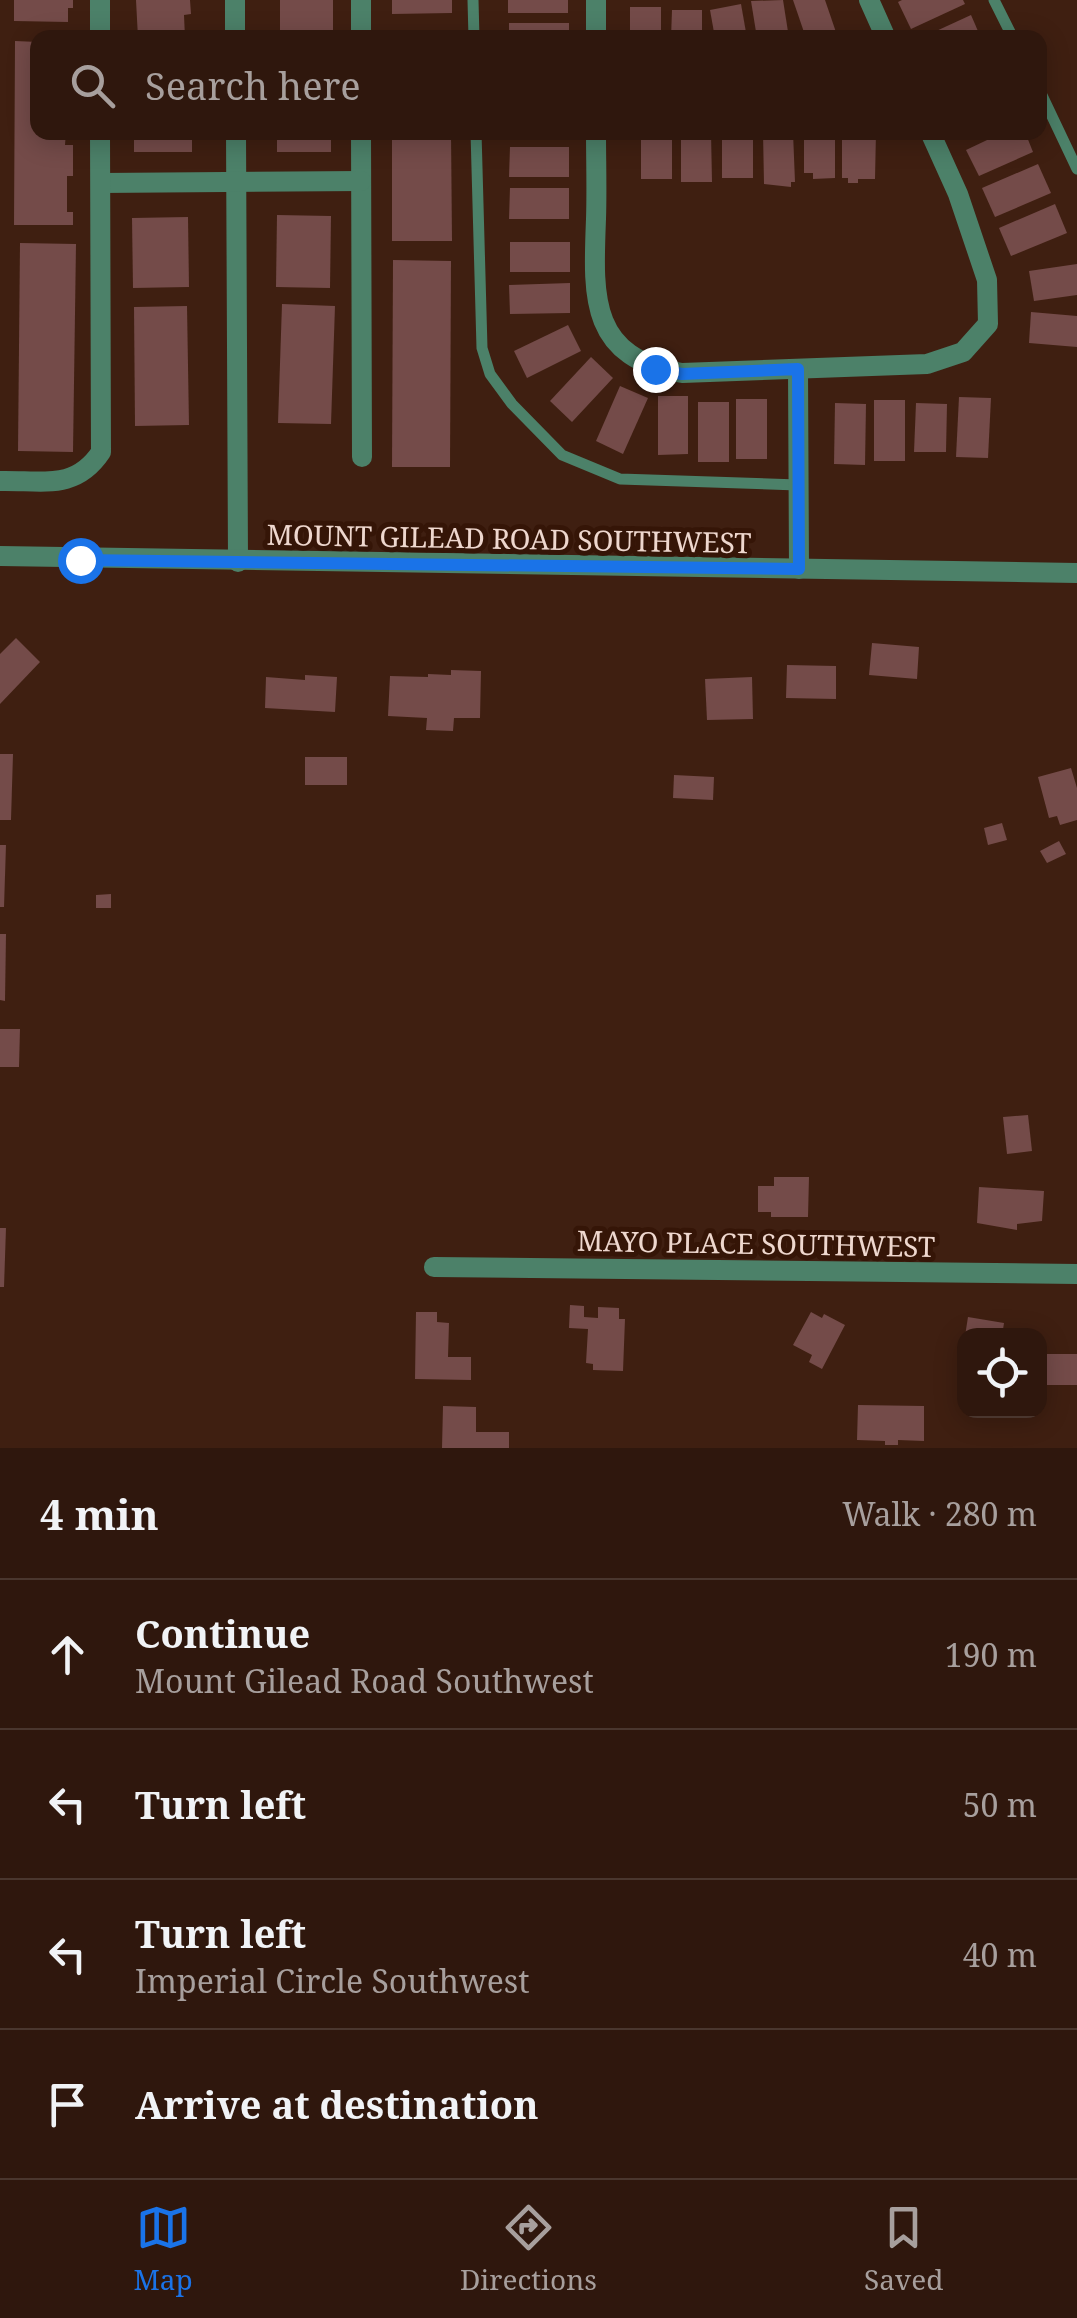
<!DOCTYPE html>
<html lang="en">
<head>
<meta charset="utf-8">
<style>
  :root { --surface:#2f170d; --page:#372016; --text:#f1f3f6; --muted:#a79f9d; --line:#4a362e; --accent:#1a73e8 }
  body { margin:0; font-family:"Noto Serif",serif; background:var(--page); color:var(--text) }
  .controls { position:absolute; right:30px; bottom:30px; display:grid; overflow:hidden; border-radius:20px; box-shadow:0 5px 25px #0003 }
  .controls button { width:90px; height:90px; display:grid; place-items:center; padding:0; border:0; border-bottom:2px solid var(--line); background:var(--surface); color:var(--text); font:50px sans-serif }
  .stop { position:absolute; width:30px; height:30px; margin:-22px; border:8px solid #1a73e8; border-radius:50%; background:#fff }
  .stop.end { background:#1a73e8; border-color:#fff; box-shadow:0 2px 10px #0008 }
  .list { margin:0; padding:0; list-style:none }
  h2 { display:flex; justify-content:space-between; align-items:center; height:130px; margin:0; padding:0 40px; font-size:42px }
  h2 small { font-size:32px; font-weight:400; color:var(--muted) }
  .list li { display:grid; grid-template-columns:65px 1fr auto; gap:30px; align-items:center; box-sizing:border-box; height:150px; padding:0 40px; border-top:2px solid var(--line) }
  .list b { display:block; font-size:38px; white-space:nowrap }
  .list p { margin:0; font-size:32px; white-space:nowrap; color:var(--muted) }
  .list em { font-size:32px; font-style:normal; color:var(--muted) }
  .icon { flex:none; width:55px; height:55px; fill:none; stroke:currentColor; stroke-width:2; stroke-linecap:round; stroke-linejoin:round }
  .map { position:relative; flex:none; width:1077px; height:1448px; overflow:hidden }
  .search { position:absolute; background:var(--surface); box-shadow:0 5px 25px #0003; left:30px; right:30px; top:30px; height:110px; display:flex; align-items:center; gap:25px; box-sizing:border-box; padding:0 35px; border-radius:20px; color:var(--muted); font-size:38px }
  .sheet { height:730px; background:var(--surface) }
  nav { display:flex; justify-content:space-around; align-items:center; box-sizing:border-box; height:140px; border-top:2px solid var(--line); background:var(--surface); font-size:28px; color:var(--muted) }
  nav a { display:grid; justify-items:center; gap:5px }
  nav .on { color:var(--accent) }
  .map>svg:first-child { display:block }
  .building { fill:#744b49 }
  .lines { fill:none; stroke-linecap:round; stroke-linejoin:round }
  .service { stroke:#4c8169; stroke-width:11 }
  .minor { stroke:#4c8169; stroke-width:20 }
  .tertiary { stroke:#4c8169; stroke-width:20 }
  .route { stroke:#1a73e8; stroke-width:12 }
  .labels { text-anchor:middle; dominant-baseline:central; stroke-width:10; stroke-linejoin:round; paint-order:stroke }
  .street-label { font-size:28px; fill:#eed7ce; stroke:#351507 }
</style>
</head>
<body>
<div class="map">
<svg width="1077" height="1448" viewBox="0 0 1077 1448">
  <rect width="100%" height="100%" fill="#3f1f11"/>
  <!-- building -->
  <g class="building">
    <path d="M14,0H73V8H68V22L14,21Z"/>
    <path d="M136,0H190L191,14L184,15L185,38H138Z"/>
    <rect x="280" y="0" width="53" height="38"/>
    <path d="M392,0H452V13L392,14Z"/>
    <rect x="508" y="0" width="60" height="13"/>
    <path d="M783,0L789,38H757L751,1Z"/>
    <path d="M793,0H825L838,38H806Z"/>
    <path d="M902,0H963L965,4L911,29L898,2Z"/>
    <path d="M741,4L747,38H715L710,10Z"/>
    <rect x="630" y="7" width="31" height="31"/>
    <path d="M672,10H702V38H671Z"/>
    <path d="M971,15L981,38H921Z"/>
    <rect x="509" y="23" width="60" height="15"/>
    <path d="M15,41L38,42V132H66L65,145H73V176H67V212H73V225H14Z"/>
    <rect x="134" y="132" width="58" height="20"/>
    <rect x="277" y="132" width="54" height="20"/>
    <path d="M392,132H451L452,241H392Z"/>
    <rect x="641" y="132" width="31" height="47"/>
    <path d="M681,132H711L712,182H681Z"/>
    <rect x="722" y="132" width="31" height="46"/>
    <path d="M763,132H793L795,182H791V187L764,184Z"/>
    <path d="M804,132H835V178L813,179V173H804Z"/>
    <path d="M842,132H876L875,179H858V183H848V178H842Z"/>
    <path d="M1004,132H1025L1033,152L979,176L966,150Z"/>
    <path d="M510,147H569V177H509Z"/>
    <path d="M1038,164L1051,193L995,217L982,188Z"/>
    <path d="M510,188H569V219H509Z"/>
    <path d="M1055,204L1067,233L1011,256L999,228Z"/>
    <path d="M277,215L331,216L330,288L276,287Z"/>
    <path d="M188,217L189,287L133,288L132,218Z"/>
    <rect x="510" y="242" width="60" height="30"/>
    <path d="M20,243L76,244L73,452L18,451Z"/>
    <path d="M393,260L451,261L450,467H392Z"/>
    <path d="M1077,264V295L1034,301L1029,271Z"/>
    <path d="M570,283V313L510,314L509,285Z"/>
    <path d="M282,304L335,306L331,424L278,423Z"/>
    <path d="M187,306L189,425L135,426L134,307Z"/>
    <path d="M1031,312L1077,316V347L1029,343Z"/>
    <path d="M568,325L581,351L527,378L514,351Z"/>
    <path d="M591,357L613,378L572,422L550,401Z"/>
    <path d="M620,386L648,398L623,454L596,441Z"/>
    <path d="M658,396H688V454L658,455Z"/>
    <path d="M959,397L991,398L988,458L956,457Z"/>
    <rect x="736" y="399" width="31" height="60"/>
    <rect x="874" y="400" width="31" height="61"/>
    <rect x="698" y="402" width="31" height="60"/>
    <path d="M835,403L866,404L865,465L834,464Z"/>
    <path d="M916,403L947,404L946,452H914Z"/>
    <path d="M16,638L40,662L0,704V654Z"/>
    <path d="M872,643L919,647L917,679L869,675Z"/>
    <path d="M787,665L836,666V699L786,698Z"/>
    <path d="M451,670L481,671L480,718H454L453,731L426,730L427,718L388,716L390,676L428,677V674L451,675Z"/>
    <path d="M305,675L337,677L335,712L265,708L266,677L305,680Z"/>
    <path d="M752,677L753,719L707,720L705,679Z"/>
    <path d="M0,754H13L11,820H0Z"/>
    <rect x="305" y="757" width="42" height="28"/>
    <path d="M1071,768L1077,788V820L1060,825L1057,816L1049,818L1038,777Z"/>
    <path d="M674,775L714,777L713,800L673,798Z"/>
    <path d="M1002,823L1007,840L988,845L984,828Z"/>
    <path d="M1059,841L1066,854L1047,863L1040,851Z"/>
    <path d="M0,845H6L4,907H0Z"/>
    <path d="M111,894V908H96V895Z"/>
    <path d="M0,934H6L5,1001L0,1000Z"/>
    <path d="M0,1029H20L19,1067H0Z"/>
    <path d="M1028,1115L1032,1151L1007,1154L1003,1117Z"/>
    <path d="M774,1177H809L808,1217H771V1212H758V1186H774Z"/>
    <path d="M979,1187L1044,1191L1042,1221L1017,1224V1230L977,1223Z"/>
    <path d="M0,1228H6L4,1287H0Z"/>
    <path d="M570,1305L584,1306V1317L598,1318V1307L619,1308V1319H625L623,1371L593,1370V1364L586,1363L588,1329L569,1328Z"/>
    <path d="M416,1312H437V1322L449,1323L448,1357H471V1380L415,1379Z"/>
    <path d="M811,1312L822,1318L824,1314L845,1325L822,1369L809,1362L812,1355L793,1345Z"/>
    <path d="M968,1317L1004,1323L1002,1336H965Z"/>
    <path d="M1047,1354H1077V1385H1046Z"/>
    <path d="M858,1405L924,1406V1441L898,1440V1445H885V1441L857,1440Z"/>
    <path d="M443,1406L476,1407V1432H509V1448H442Z"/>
  </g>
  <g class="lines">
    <!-- service -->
    <g class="service">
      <path d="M473,0L474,38"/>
      <path d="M994,0L1013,38"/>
      <path d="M1040,91L1077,169"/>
      <path d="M476,132L482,348L490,374L512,404L562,455L620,479L798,485"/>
    </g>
    <!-- minor -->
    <g class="minor">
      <path d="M100,0V38"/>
      <path d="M235,0V38"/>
      <path d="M361,0V38"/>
      <path d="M869,0L886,38"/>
      <path d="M596,38V0"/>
      <path d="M236,132L238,562"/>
      <path d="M361,132L362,457"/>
      <path d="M596,132C596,161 597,190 596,219C593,297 589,358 682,373L927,364L963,352L988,324L987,280L958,194L930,132"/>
      <path d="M101,183L361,181"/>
      <path d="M798,369L799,569"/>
      <path d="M0,481C42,480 75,491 101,452L100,132"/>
      <path d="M434,1267L1077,1274"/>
    </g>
    <!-- tertiary -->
    <path class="tertiary" d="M0,556L1077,573"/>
  </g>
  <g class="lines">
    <!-- route -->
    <path class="route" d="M80,560L799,569L798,369L682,374L655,369"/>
  </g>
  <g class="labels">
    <!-- street labels -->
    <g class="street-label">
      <text transform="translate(509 538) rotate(1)">MOUNT GILEAD ROAD SOUTHWEST</text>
      <text transform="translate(756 1243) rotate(1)">MAYO PLACE SOUTHWEST</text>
    </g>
  </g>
</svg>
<div class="controls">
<button><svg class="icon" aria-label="locate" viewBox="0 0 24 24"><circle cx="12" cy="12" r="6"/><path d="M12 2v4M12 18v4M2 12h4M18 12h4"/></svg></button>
</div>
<div class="stop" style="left:80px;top:560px"></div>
<div class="stop end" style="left:655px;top:369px"></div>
<div class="search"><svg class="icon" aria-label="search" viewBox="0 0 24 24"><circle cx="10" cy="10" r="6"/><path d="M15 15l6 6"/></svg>Search here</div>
</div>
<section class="sheet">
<h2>4 min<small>Walk · 280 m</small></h2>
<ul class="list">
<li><svg class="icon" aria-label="ahead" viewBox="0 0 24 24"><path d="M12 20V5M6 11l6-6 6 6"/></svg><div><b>Continue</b><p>Mount Gilead Road Southwest</p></div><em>190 m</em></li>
<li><svg class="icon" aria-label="left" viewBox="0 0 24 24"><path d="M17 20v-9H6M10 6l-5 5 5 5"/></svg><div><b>Turn left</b></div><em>50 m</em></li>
<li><svg class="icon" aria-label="left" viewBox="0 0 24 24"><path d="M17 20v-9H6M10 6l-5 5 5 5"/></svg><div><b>Turn left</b><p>Imperial Circle Southwest</p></div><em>40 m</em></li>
<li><svg class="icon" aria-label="arrive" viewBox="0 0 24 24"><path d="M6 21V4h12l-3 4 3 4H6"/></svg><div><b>Arrive at destination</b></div></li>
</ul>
</section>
<nav>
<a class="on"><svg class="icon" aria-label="map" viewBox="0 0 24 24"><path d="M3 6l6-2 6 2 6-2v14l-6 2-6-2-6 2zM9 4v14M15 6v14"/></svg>Map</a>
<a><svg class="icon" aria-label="directions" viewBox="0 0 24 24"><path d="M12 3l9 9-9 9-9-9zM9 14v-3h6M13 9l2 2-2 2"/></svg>Directions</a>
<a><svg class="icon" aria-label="saved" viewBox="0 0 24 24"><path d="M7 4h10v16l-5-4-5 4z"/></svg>Saved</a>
</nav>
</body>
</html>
